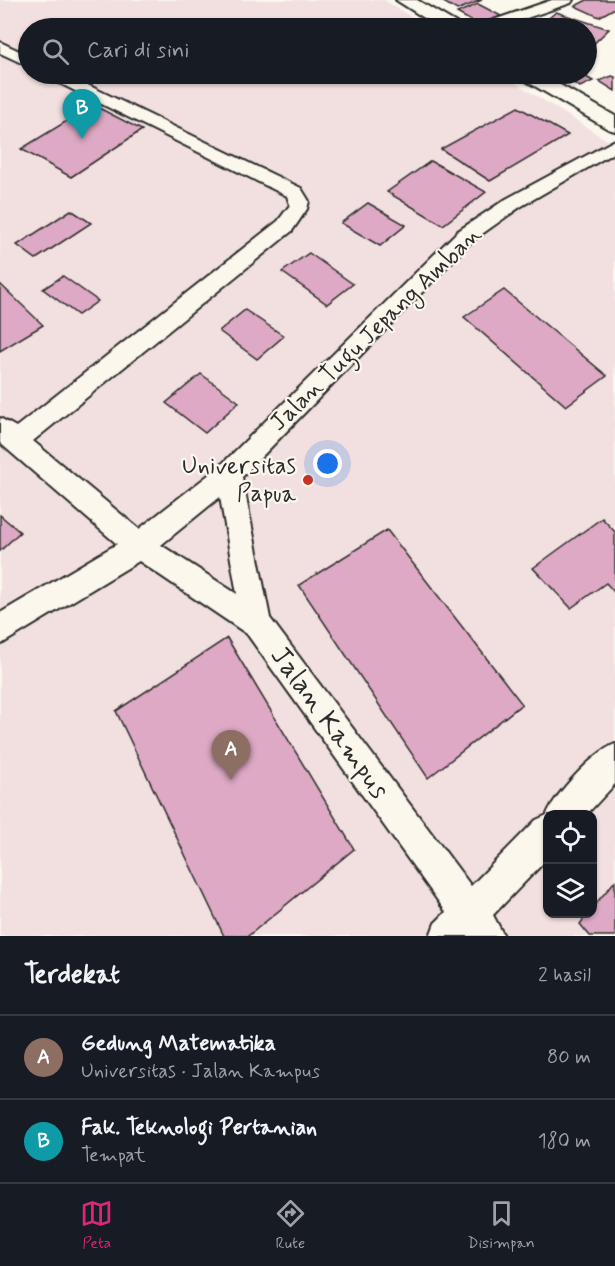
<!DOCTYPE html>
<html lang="id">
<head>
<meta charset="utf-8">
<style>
  :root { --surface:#171b24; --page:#20242c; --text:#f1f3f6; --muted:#9ea1a6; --line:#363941; --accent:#db2777 }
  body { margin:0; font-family:Mynerve,sans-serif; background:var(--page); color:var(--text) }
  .controls { position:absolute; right:18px; bottom:18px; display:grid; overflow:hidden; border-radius:12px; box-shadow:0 2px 4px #0004 }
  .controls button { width:54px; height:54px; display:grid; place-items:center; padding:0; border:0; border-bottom:2px solid var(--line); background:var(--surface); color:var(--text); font:30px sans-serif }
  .you { position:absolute; left:328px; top:464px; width:21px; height:21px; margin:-15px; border:4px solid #fff; border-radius:50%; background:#1a73e8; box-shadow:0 0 0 9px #1a73e833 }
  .badge { display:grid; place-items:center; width:39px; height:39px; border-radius:50%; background:var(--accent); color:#fff; font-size:20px; font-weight:700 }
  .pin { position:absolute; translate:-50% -50px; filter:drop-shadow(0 2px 3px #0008) }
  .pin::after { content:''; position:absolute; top:32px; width:21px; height:18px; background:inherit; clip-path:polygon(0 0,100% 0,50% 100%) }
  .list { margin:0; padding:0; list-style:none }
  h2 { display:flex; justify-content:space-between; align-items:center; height:78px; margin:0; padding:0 24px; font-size:26px }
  h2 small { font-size:20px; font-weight:400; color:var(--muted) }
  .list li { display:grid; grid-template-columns:39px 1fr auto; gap:18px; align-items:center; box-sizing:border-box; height:84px; padding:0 24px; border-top:2px solid var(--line) }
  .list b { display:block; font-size:22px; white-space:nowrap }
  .list p { margin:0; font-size:20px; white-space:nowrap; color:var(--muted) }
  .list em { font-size:20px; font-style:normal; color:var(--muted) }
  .icon { flex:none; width:33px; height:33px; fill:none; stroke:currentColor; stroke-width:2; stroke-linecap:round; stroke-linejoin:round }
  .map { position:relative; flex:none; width:615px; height:936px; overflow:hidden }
  .search { position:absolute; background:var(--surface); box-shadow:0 2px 4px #0004; left:18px; right:18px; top:18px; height:66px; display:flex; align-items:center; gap:15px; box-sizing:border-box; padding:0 21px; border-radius:33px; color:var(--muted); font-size:22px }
  .sheet { height:246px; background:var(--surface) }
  nav { display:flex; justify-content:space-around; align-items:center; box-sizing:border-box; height:84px; border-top:2px solid var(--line); background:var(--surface); font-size:16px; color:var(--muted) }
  nav a { display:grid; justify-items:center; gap:3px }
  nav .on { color:var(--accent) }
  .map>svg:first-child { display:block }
  .built { fill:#f2e0e0; fill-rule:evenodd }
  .building { fill:#dea9c4; stroke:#2b2b2b; stroke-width:1.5 }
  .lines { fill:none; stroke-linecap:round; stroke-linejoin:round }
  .minor-casing { stroke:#2b2b2b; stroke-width:4 }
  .major-casing { stroke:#2b2b2b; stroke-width:4 }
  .minor { fill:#fbf7ec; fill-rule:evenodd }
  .major { fill:#fbf7ec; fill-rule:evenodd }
  .poi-dot { fill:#c8321e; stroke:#fbf7ec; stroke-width:2 }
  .labels { text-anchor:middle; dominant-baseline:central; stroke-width:4.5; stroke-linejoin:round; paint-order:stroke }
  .street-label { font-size:24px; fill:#2b2b2b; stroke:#fbf7ec }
  .poi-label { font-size:24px; fill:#2b2b2b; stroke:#fbf7ec; text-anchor:end }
  .near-street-label { font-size:28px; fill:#2b2b2b; stroke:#fbf7ec }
</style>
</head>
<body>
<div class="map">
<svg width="615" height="936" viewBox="0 0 615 936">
  <rect width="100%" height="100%" fill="#fbf7ec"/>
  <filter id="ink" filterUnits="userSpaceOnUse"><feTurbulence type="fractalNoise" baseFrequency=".0167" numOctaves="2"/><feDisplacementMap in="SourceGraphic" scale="12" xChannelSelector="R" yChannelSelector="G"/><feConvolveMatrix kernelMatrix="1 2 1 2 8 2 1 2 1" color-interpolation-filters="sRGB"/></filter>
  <g filter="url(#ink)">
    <!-- built -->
    <path class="built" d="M0,0H384L429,28H28V74H501L615,145V936H0ZM548,814H592V914H548Z"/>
    <!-- building -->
    <g class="building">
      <path d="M440,0H482L457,10Z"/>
      <path d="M587,0H615V8L599,17L575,6Z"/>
      <path d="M478,4L501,16L480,26L457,13Z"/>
      <path d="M556,12L609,29L587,50L586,28H537Z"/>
      <path d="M563,74H581L593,81L580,87L560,75Z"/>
      <path d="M612,76L615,77V91L599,81Z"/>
      <path d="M93,105L142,130L71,177L21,149Z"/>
      <path d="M518,107L568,135L490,181L441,149Z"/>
      <path d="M431,161L486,192L443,225L387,192Z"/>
      <path d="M368,203L406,225L380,246L341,223Z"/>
      <path d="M71,210L91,223L36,259L17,245Z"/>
      <path d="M309,253L353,284L327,304L282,272Z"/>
      <path d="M63,276L98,301L78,315L43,289Z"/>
      <path d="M0,284L43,325L0,351Z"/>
      <path d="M504,290L607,376L566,406L464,317Z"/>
      <path d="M245,310L284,336L257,359L219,331Z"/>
      <path d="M201,374L239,402L205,433L166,403Z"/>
      <path d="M0,515L20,532L0,551Z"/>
      <path d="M602,518L615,532V593L606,583L571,608L533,568Z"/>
      <path d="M387,530L522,704L428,778L299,585Z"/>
      <path d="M227,638L354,849L248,936H224L116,711Z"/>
      <path d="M615,881V936H590L580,924L588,914H592V908Z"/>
    </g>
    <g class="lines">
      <defs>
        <g id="minor">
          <path d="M552,0H573L571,3L497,28H477L479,25Z"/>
          <path d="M0,42L28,55V66L0,53Z"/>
          <path d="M45,74H65L301,188L309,201L307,209L292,231L33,441L139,529L220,466L458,231L506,199L615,140V152L520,207L472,241L242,477L270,618L471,886L536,820L547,815V814C556,793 594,752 615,744V784L587,814H548V858L493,915L504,936H430L435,923L446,912L247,634L139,561L0,645V613L117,544L0,443V418L16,427L278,221L290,205L287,196L47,77ZM220,497L237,594L161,545Z"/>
        </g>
        <g id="major">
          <path d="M396,0H417L458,24L461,28H440Z"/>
          <path d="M518,74H541L615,116V131L608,129L521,78Z"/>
        </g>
      </defs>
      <!-- minor casing -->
      <use href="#minor" class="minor-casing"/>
      <!-- major casing -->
      <use href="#major" class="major-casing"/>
      <!-- minor -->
      <use href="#minor" class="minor"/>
      <!-- major -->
      <use href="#major" class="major"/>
    </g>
  </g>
  <!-- markers -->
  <circle class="poi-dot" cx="308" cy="480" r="6"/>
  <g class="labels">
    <!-- street labels -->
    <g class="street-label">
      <text transform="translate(376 329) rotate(-44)">Jalan Tugu Jepang Amban</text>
    </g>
    <!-- poi labels -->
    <g class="poi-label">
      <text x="296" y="466">Universitas<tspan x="296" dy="28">Papua</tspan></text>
    </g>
    <!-- near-street labels -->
    <g class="near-street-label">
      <text transform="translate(329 723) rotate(54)">Jalan Kampus</text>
    </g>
  </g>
</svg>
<div class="controls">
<button><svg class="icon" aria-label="locate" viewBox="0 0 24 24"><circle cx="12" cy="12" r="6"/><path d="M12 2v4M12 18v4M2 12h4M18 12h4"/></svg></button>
<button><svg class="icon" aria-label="layers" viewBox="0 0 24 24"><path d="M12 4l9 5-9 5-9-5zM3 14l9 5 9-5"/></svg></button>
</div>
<div class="you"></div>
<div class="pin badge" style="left:231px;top:780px;background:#8d6e63">A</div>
<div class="pin badge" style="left:82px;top:139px;background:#0f9aa8">B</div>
<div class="search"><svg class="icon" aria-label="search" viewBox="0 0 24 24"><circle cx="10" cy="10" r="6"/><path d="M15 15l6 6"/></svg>Cari di sini</div>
</div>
<section class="sheet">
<h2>Terdekat<small>2 hasil</small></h2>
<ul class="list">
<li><span class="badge" style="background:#8d6e63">A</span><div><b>Gedung Matematika</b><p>Universitas · Jalan Kampus</p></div><em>80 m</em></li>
<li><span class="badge" style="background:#0f9aa8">B</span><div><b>Fak. Teknologi Pertanian</b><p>Tempat</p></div><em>180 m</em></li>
</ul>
</section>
<nav>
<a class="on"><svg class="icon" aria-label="map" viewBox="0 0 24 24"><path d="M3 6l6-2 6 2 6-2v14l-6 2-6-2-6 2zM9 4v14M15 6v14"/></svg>Peta</a>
<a><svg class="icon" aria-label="directions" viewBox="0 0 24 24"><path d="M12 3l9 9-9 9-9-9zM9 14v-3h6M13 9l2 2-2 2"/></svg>Rute</a>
<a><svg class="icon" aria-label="saved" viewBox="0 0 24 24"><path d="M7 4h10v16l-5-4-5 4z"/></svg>Disimpan</a>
</nav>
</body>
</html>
